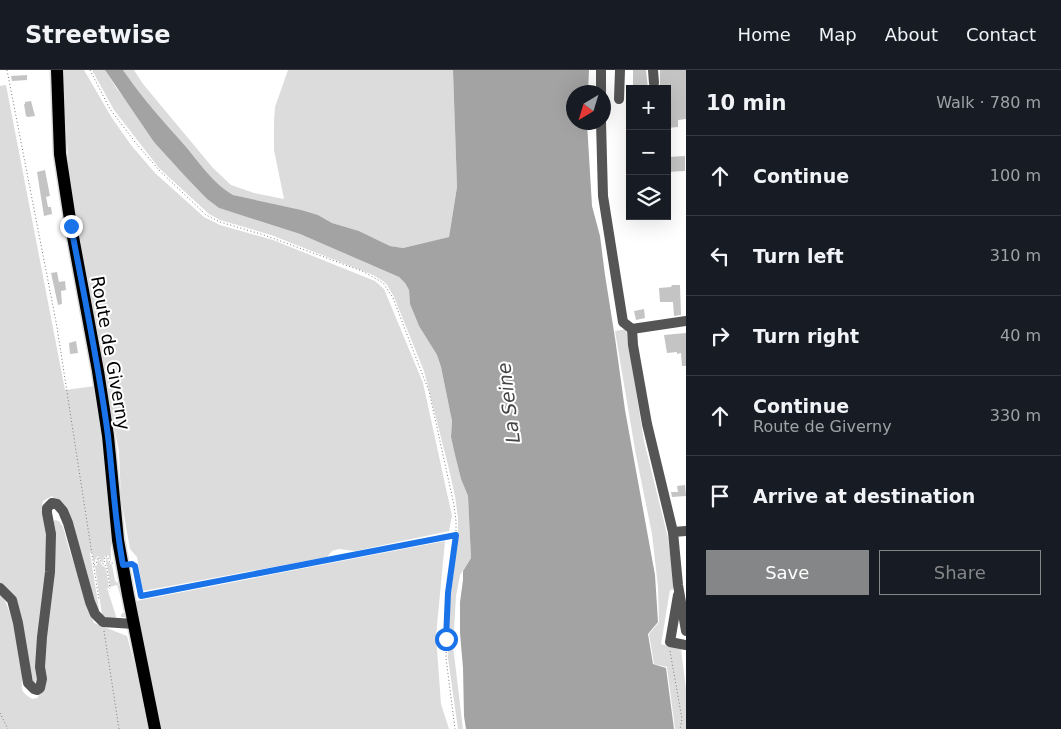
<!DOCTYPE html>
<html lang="en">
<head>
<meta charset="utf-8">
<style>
  :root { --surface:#171b24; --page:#242831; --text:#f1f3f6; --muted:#9ea1a6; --line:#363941; --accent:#858687 }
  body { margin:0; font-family:"DejaVu Sans",sans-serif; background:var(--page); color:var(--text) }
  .controls { position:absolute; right:15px; top:15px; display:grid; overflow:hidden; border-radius:0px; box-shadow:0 5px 20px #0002 }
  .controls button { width:45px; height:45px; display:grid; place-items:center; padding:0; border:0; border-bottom:1px solid var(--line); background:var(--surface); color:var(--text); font:25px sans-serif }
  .compass { position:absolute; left:566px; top:15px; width:45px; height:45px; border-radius:50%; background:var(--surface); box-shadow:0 5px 20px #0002; rotate:218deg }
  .stop { position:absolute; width:15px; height:15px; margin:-11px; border:4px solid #1a73e8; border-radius:50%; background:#fff }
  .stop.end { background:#1a73e8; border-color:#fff; box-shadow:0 1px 5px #0008 }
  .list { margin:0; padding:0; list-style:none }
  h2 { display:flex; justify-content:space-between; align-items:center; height:65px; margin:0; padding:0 20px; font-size:21px }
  h2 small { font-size:16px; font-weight:400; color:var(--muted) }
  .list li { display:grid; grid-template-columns:32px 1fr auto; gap:15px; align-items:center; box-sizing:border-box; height:80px; padding:0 20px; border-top:1px solid var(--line) }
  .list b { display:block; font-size:19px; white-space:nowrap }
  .list p { margin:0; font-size:16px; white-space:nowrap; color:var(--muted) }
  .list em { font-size:16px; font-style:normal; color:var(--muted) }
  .actions { display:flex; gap:10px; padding:15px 20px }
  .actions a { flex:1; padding:11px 0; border:1px solid var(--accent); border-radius:0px; text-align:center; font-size:18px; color:var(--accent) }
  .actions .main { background:var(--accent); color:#fff }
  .icon { flex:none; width:28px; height:28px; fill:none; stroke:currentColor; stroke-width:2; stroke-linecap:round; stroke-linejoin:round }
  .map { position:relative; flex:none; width:686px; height:659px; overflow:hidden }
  header { display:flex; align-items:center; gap:30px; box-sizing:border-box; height:70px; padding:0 25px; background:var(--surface); border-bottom:1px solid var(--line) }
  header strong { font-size:24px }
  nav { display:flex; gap:28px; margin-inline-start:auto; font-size:18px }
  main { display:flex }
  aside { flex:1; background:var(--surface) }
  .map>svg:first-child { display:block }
  .green { fill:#dcdcdc }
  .water { fill:#a3a3a3 }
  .building { fill:#c4c4c4 }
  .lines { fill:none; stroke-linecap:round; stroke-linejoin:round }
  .major-casing { stroke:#dbdbdb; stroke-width:15 }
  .path { stroke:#777; stroke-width:1; stroke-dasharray:1 2.5; stroke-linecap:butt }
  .minor { stroke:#555; stroke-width:10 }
  .major { stroke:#000; stroke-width:12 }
  .route { stroke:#1a73e8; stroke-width:6 }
  .labels { text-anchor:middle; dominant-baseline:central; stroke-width:4; stroke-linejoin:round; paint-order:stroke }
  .street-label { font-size:18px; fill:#000; stroke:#fff }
  .water-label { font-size:19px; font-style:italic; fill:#444; stroke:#fff }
</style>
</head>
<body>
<header>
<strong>Streetwise</strong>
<nav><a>Home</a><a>Map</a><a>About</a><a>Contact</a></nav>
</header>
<main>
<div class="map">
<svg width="686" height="659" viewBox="0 0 686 659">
  <rect width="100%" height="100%" fill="#fff"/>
  <!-- green -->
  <g class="green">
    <path d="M61,0H84L112,48L131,75L155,103L204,147L220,155L273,170L375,211L384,219L423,313L452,446L449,461L355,481L339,479L332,481L327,487L143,521L137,487L130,479L121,429L119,382L79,174L70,112L64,27Z"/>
    <path d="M92,0H105L117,19L207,129L219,138L300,164L399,207L405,213L409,220L410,234L419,256L437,285L441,297L452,351L451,367L455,385L461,409L468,426L471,488L460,505L456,526L453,576L463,659H458L448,588L450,532L458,466V448L455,426L448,395L424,301L394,227L387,215L383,211L373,205L271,165L220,150L209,144L159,98L114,40Z"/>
    <path d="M123,0H134L143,14L213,98L231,115L254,123L284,129L274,80V51L275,37L288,0H453L457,117L449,167L403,178L390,176L359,161L332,153L318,145L233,125C214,114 201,95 187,78C165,53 142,28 123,0Z"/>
    <path d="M6,15L65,320L95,316L108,429L111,469V492L108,485H106L104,487L103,493L98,486L96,488L94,494L92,482L90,483L99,539L97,543L66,444L52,426L43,431L42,438L46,455L47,474L46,501L38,606L34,615L17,546L0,515V16Z"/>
    <path d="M626,259L644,371L668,468L675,519L670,520L661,574L681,579L686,619V659H675L667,597L654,594L649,564L659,552L658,517L652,464L636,385L615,261Z"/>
    <path d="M55,450L59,451L63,457L69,479L94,553L127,566L152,659H0V523C10,533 21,583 23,598C24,605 21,611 22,618C22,623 28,626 32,629L37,628L41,622L51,454Z"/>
    <path d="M445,471L436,566L441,634L449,659H162L136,531Z"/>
    <path d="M106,487L109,493L112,495L115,511L118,513L127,544L125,547H121V544L126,542L117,515L110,517L108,499L106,494Z"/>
    <path d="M98,488L102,495L106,498L109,518H107L116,546L115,549L110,551L102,545L95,496L97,495Z"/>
  </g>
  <!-- water -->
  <path class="water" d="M105,0H123C142,28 165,53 187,78C201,95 214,114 233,125L301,140L318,145L332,153L359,161L390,176L403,178L449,167L457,117L453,0H589L588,22H574V52L587,53L592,136L600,166L605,205L615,268L625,340L655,505L658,552L648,564L653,594L666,598L674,659H466L464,646L463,598L460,563V532L463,510V501L471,488L468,426L461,409L455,385L451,367L452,351L441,297L437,285L419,256L410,234L409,220L405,213L399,207L300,164L219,138L207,129L185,106L154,72Z"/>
  <!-- building -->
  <g class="building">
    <path d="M633,0H646L648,19H633Z"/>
    <path d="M660,0H686V49L678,50V57L667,58V19H660Z"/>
    <path d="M27,5V10L12,11L11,6Z"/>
    <path d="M31,31L35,46L28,47L26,46L24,34H25V32Z"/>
    <path d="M685,86V101L667,102V87Z"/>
    <path d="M45,100L50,126L46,127L48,137H51L52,144L44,146L37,102Z"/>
    <path d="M57,202L59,212L65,211L66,220L61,221L62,234L58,235L51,203Z"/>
    <path d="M672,215H680L681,245L674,246L673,232H660L659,218L671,217Z"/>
    <path d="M644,239L645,248L636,250L634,241Z"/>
    <path d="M686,263V296H682L681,283L677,284V282L667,283L664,265Z"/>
    <path d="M76,271L78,283L70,284L69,273Z"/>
    <path d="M685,415L686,426L672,427L671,422H678L677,416Z"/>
  </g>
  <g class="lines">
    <defs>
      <path id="major" d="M57,0L60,84L71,156L98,301L108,366L118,470L128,525L155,659"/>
    </defs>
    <!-- major casing -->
    <use href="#major" class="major-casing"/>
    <!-- path -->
    <g class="path">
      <path d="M7,0L57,257L99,530"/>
      <path d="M90,0L110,39L135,72L159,100L206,145L220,152L264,165L362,201L373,207L383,213L393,228L413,280L429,321L454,435L456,451V465L448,523L446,588L455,659"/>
      <path d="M132,494L135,496L141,525L455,465"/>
      <path d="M94,495L96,494L98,487L103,494H104L105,486H107L110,493H113"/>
      <path d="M105,495L107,498L110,519"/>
      <path d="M104,561L119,659"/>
      <path d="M670,581L682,649L680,659"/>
      <path d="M0,643L8,659"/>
    </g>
    <!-- minor -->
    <g class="minor">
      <path d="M601,0V22"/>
      <path d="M653,0L654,13"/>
      <path d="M619,29L620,0"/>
      <path d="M601,52L603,126L623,252L632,259"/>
      <path d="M632,259L633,275L647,354L673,462L678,515L686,561"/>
      <path d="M632,259L686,251"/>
      <path d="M673,462L686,461"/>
      <path d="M0,518L12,530L18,553L28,613L34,619L37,620L40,618L42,609L40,597L42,567L50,502L51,464L47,443V438L52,433L57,434L63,441L68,453L90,532L95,544L103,552L134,554"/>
      <path d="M678,525L670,572L686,575"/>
    </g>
    <!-- major -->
    <use href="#major" class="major"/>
  </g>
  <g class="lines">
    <!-- route -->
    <path class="route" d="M71,156C84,226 99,296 108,366C113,409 115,453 123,495L132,494L135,496L141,526L456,465L448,523L446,569"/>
  </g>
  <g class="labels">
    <!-- street labels -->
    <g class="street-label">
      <text transform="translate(111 283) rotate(80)">Route de Giverny</text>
    </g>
    <!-- water labels -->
    <g class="water-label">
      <text transform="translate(508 333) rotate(-97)">La Seine</text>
    </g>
  </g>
</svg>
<div class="controls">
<button>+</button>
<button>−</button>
<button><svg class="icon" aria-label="layers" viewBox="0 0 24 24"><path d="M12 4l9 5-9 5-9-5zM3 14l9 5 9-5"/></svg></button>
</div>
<svg class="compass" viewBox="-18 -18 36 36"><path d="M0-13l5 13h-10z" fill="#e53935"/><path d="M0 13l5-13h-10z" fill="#9ea1a6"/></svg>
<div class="stop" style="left:446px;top:569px"></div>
<div class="stop end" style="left:71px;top:156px"></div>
</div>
<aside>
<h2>10 min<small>Walk · 780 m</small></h2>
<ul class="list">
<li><svg class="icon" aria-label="ahead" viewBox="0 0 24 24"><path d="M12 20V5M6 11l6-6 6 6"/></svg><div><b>Continue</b></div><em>100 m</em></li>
<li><svg class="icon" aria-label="left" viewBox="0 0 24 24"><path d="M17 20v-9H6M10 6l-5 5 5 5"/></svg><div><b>Turn left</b></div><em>310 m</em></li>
<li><svg class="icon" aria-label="right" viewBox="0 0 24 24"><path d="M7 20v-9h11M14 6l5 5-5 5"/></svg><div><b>Turn right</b></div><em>40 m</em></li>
<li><svg class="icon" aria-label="ahead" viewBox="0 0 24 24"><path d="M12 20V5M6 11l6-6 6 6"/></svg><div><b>Continue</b><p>Route de Giverny</p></div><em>330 m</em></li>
<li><svg class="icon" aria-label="arrive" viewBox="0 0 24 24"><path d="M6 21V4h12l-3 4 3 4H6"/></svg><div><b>Arrive at destination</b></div></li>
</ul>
<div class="actions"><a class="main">Save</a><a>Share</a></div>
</aside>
</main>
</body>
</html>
